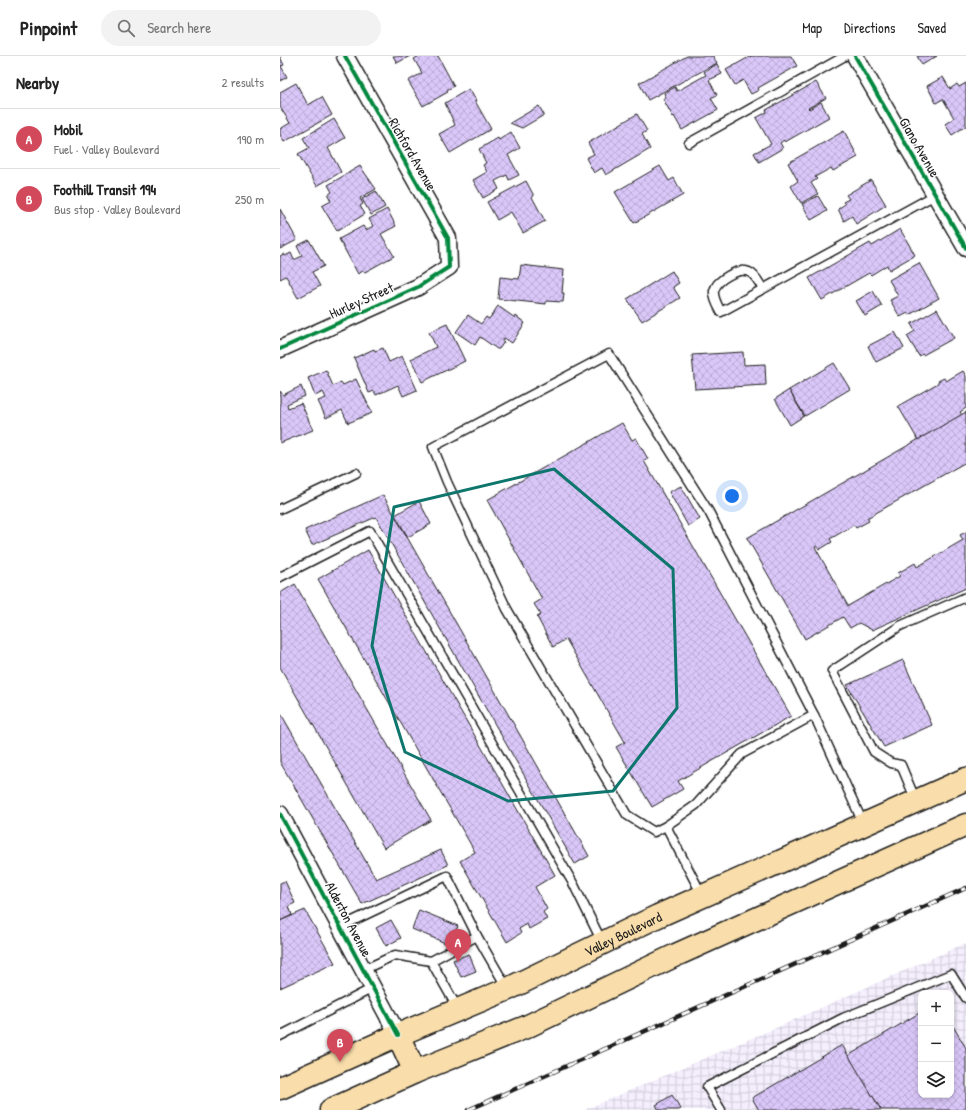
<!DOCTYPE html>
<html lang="en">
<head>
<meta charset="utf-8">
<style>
  :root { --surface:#fff; --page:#f2f2f2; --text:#222; --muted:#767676; --line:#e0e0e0; --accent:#d1495b }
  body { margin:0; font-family:"Patrick Hand",sans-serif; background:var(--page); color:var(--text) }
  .controls { position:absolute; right:12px; bottom:12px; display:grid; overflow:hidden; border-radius:8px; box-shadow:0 2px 6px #0003 }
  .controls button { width:36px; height:36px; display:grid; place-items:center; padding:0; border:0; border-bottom:1px solid var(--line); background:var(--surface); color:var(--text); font:20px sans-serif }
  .you { position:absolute; left:452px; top:440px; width:14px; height:14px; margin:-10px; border:3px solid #fff; border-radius:50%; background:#1a73e8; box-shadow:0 0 0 6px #1a73e833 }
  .badge { display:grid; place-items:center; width:26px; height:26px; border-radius:50%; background:var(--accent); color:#fff; font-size:13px; font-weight:700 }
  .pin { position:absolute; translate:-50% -33px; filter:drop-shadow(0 1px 2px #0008) }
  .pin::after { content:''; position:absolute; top:21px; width:14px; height:12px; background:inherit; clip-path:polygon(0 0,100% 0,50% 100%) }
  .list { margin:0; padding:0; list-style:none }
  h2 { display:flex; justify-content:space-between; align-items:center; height:52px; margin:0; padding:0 16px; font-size:17px }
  h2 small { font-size:13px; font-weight:400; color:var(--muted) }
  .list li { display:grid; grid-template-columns:26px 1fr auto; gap:12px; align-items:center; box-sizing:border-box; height:60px; padding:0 16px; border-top:1px solid var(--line) }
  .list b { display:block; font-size:15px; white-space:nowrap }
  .list p { margin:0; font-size:13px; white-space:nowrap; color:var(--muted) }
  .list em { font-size:13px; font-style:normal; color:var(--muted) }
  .icon { flex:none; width:22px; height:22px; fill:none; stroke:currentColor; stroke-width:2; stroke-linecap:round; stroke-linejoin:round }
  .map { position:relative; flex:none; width:686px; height:1054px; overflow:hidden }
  header { display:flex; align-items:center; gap:24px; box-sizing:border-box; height:56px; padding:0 20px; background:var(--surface); border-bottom:1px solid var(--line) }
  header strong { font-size:19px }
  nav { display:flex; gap:22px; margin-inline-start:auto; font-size:14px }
  .search { width:280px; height:36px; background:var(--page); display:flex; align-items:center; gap:10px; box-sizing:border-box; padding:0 14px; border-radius:22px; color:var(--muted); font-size:15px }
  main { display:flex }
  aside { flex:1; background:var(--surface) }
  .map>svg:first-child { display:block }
  .industrial { fill:url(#industrial-grid); fill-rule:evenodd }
  .building { fill:url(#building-cross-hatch); stroke:#1c1c1c }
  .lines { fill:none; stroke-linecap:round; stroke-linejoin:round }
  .lane-casing { stroke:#1c1c1c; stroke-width:11 }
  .street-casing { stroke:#1c1c1c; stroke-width:19 }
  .primary-casing { stroke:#1c1c1c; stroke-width:25 }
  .lane { stroke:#fff; stroke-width:8 }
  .street { stroke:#fff; stroke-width:16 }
  .primary { stroke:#f9deab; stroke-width:22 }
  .rail-casing { stroke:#1c1c1c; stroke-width:4.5 }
  .rail { stroke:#fff; stroke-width:3; stroke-dasharray:9; stroke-linecap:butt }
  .cycleway-casing { stroke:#fff; stroke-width:6 }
  .cycleway { stroke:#00873e; stroke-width:4 }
  .marked { fill:none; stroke:#0f766e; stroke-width:3; stroke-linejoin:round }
  .labels { text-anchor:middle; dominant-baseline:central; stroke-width:3; stroke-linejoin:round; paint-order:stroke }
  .street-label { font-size:14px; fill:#1c1c1c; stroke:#fff }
</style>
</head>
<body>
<header>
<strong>Pinpoint</strong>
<div class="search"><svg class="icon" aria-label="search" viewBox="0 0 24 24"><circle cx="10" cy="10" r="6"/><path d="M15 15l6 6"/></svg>Search here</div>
<nav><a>Map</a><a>Directions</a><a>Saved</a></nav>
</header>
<main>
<aside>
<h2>Nearby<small>2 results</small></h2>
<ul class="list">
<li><span class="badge">A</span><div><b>Mobil</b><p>Fuel · Valley Boulevard</p></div><em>190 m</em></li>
<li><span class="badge">B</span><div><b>Foothill Transit 194</b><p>Bus stop · Valley Boulevard</p></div><em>250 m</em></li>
</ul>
</aside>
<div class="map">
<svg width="686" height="1054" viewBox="0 0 686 1054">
  <defs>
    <pattern id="industrial-grid" width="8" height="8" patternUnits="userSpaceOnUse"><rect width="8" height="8" fill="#f4eefd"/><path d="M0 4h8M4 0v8" fill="none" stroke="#d1ccd8"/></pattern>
    <pattern id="building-cross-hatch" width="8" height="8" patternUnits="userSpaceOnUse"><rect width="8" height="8" fill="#dac7f9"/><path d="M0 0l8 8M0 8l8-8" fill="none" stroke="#baaad5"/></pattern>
  </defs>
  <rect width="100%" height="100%" fill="#fff"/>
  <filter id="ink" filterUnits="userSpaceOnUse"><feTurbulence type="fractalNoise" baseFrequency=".025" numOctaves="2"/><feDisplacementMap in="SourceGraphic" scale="8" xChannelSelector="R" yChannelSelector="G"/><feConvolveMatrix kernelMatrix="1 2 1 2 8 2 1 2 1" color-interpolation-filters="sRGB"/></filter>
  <g filter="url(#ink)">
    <!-- industrial -->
    <path class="industrial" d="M686,887V1054H304L498,971ZM641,937H671V1039H641Z"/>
    <!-- building -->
    <g class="building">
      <path d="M113,0H130L117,7Z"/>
      <path d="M139,0H158L174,30L167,34L168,36L143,50L128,25L142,17L134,3Z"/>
      <path d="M407,0H433L437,7L368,44L359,27Z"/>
      <path d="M471,0H511L517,10L478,32L479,34L471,38L463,24L455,29L446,14Z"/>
      <path d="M637,0H657L642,9Z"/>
      <path d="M0,1L4,9L1,10L7,21L0,25Z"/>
      <path d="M437,8L442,18L429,24L437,39L431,42L438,54L402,74L394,60L393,61L383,43L386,42L384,37L395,31L397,35L426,19L424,16Z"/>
      <path d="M663,21L670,33L677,28L679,31L686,27V70L672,79L665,68L674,62L663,43L656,47L647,30Z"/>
      <path d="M536,26L546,42L528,52L529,53L541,46L549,61L505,86L504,84L500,87L503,92L479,106L474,97L491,88L476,62L487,56L486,54Z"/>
      <path d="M16,27L28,49L42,41L52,59L4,86L0,79V73L10,67L0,51V36Z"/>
      <path d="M189,33L196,44L195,45L211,73L170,97L159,78L175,69L165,47Z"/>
      <path d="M259,50L264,59L242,72L230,67Z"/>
      <path d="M357,58L367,75L362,78L370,93L326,119L322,112L314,117L306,102L314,98L308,87Z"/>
      <path d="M54,63L65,82L48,92L61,116L37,130L18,98L29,92L23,82Z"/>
      <path d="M564,75L578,101L553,115L551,112L535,121L537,123L531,127L538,138L521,147L511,130L518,125L508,107Z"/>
      <path d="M231,76L240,92L228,99L239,119L229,124L227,119L215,125L219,133L203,142L193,124L207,116L203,109L206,107L199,93L218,82L219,84Z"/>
      <path d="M80,110L96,133L80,142L83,148L80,150L85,158L57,175L42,150L51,145L48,139L52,136L48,129Z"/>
      <path d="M380,110L389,125L394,122L403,139L354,167L335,136Z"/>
      <path d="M591,124L606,149L576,168L572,160L564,165L558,153L565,148L563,146L569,143L566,139Z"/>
      <path d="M246,125L254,140L252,141L265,165L243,177L231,156L217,164L207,146Z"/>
      <path d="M96,135L105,151L91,159L82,143Z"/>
      <path d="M538,140L547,155L531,164L522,148Z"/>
      <path d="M0,153L17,184L0,193Z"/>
      <path d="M107,153L116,170L101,178L114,200L85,216L83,215L78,218L59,183L83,170L86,174L93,170L89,163Z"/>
      <path d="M620,173L635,199L609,214L607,209L591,219L589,217L542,244L529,222L590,187L592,190Z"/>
      <path d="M29,184L44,210L32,216L40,230L18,242L6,220L0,223V200L4,198L5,200L11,197L14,204L22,200L17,190Z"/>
      <path d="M639,207L659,242L629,259L628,257L620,261L610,244L618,240L609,224Z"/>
      <path d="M241,209L284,214L282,237H284L283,246L266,245V248L218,243L220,221L239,223Z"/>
      <path d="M392,215L399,227L393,231L400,242L362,265L347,243Z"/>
      <path d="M593,235L602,250L585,260L576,245Z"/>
      <path d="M218,250L235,262L236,260L245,267L232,287L224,282L222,285L224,286L219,293H217L200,281L195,289L176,276L188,259L201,268L206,261L209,263Z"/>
      <path d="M657,253L674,282L643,299V298L639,300L627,280L635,275L631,268Z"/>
      <path d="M167,268L185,305L142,326L131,303L156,291L149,276Z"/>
      <path d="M615,276L624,292L596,306L588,290Z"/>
      <path d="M103,292L109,306L122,300L137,334L123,340L118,329L96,339L94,335L89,337L74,302L94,293L95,295Z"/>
      <path d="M463,296L464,309L485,308L486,329L415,333L412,299Z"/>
      <path d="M554,307L570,333L525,360L509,334Z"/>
      <path d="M46,314L53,330L61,326L63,329L76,323L92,357L68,367L62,354L46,362L38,345L46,342L43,336L35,340L28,322Z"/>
      <path d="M683,315L686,320V352L680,356L682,359L638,384L618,350L658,327V325L664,322L666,325Z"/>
      <path d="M21,330L25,340L7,348L8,352L21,347L33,374L0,387V335L3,339Z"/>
      <path d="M509,334L524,360L510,369L495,343Z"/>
      <path d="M686,356V406L587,462L589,465L576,472L574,469L550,483L552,486L539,494L537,490L535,491L568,550L620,520L618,517L635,507L637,511L683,484L680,479L686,476V532L592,574L579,567L570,572L563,561L525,583L467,482Z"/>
      <path d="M342,367L352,384L356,382L368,403L364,405L511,660L398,725L403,733L372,751L336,691L345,686L286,583L273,591L257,561L261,559L254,548L262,543L207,444Z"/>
      <path d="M401,430L420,463L408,470L389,436Z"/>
      <path d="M103,439L309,800L295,808L96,461L32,489L25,474Z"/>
      <path d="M139,445L151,468L128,481L115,459Z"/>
      <path d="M88,494L275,819L255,831L267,853L263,856L267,863L249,873L247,868L239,873L241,877L227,886L180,805L195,796L38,523Z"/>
      <path d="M15,528L151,764L104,792L0,611V537Z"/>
      <path d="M623,604L652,669L604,691L567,629Z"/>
      <path d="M0,656L96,823L161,794L168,809L82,848L0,706Z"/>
      <path d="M5,825L15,847L9,850L12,859L0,865V827Z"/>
      <path d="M25,854L55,907L0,932V865Z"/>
      <path d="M139,854L178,870L170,889L132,873Z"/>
      <path d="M111,864L121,882L106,890L96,872Z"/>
      <path d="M189,898L196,915L181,921L173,904Z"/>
      <path d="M641,956V1039H671V967L686,992V1054H601L568,1000Z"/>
      <path d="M562,989L601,1054H479L472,1042Z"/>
      <path d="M392,1039L401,1053L399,1054H379L376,1049Z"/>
    </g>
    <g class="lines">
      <defs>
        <g id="lane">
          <path d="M409,87L565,0"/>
          <path d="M483,233C479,227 476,219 469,216C459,211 436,224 434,235C433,242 438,250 441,256L655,139"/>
          <path d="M0,453L76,417"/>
          <path d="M0,521L90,475L294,829L322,886"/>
          <path d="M636,745L621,709L611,707L594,696L552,615L620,570L686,541"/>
          <path d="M386,770L374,776L347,759L227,553L167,426L153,391L329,298L429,456L534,659L583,767"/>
          <path d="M422,839L386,770L416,749L462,698L534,659"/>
          <path d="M60,871L167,820L197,880L227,932"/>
          <path d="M151,905L197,880"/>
          <path d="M83,914L115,899L151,905L178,953"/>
          <path d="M0,980L93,932"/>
          <path d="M441,1054L427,1031L563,962L671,918L686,942"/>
        </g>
        <g id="street">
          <path d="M575,0L686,192"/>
          <path d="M0,293L138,231L169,211L168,182L65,0"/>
          <path d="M0,758L118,979"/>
        </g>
        <g id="primary">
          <path d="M118,979L135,1016"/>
          <path id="s1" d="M0,1032L118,979L228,933L378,860L686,723"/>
          <path d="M51,1054L135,1016L246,971L396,899L686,769"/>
        </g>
      </defs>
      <!-- lane casing -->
      <use href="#lane" class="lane-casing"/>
      <!-- street casing -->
      <use href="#street" class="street-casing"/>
      <!-- primary casing -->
      <use href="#primary" class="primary-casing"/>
      <!-- lane -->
      <use href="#lane" class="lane"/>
      <!-- street -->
      <use href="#street" class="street"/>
      <!-- primary -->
      <use href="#primary" class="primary"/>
      <defs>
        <path id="rail" d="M188,1054L686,832"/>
      </defs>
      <!-- rail casing -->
      <use href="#rail" class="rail-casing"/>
      <!-- rail -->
      <use href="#rail" class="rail"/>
      <defs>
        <g id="cycleway">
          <path d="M575,0L686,192"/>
          <path d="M0,293L138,231L169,211L168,182L65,0"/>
          <path d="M0,758L118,979"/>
        </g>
      </defs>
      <!-- cycleway casing -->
      <use href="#cycleway" class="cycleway-casing"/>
      <!-- cycleway -->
      <use href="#cycleway" class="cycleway"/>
    </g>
  </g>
  <!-- marked area -->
  <path class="marked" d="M274,413L393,513L397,652L333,735L228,745L125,696L92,590L114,451Z"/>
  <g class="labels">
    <!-- street labels -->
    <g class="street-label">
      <text transform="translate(640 91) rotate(60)">Giano Avenue</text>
      <text transform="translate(133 98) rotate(60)">Richford Avenue</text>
      <text transform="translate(81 244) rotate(-24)">Hurley Street</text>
      <text transform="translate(69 863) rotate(62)">Alderton Avenue</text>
      <text stroke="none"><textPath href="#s1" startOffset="376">Valley Boulevard</textPath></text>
    </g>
  </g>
</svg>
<div class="controls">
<button>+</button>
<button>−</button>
<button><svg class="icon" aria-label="layers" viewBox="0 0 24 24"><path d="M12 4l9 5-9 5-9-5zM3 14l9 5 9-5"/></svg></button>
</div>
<div class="you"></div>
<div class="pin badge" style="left:178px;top:906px">A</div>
<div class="pin badge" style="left:60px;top:1006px">B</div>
</div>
</main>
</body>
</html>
